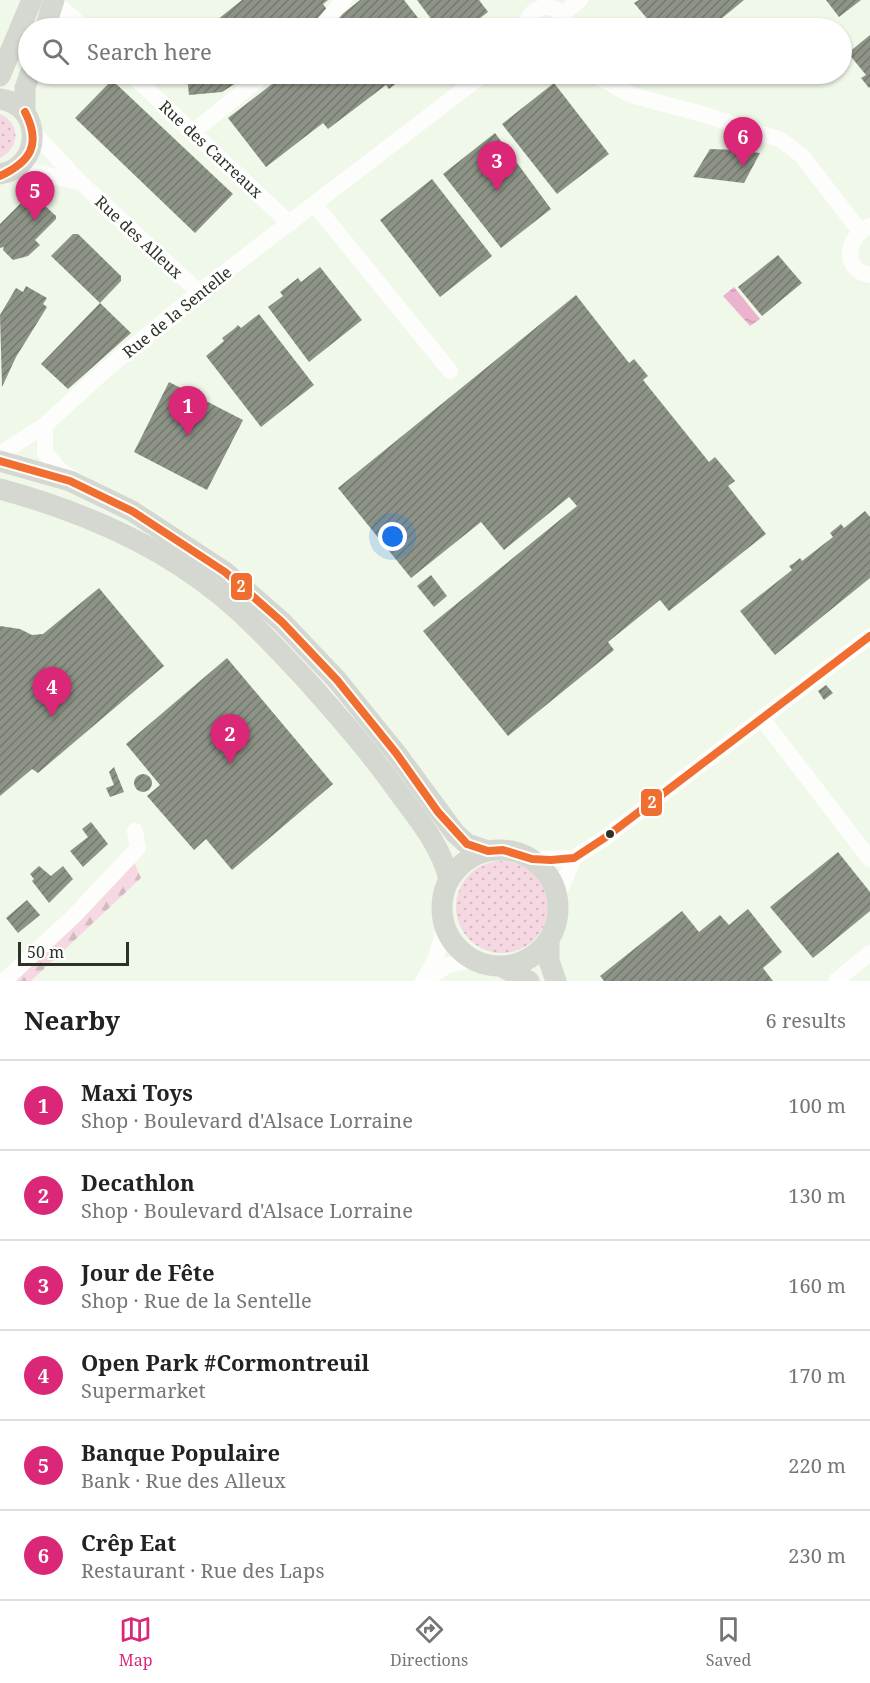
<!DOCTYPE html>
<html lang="en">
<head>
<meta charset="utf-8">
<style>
  :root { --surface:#fff; --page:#f6f6f6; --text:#222; --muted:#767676; --line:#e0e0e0; --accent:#db2777 }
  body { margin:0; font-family:"Noto Serif",serif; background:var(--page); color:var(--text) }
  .scale { position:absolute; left:18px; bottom:15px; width:111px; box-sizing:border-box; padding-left:6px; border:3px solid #2c3326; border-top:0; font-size:16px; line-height:21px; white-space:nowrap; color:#2c3326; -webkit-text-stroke:4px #fff; paint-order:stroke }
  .you { position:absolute; left:393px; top:537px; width:21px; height:21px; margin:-15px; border:4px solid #fff; border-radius:50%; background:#1a73e8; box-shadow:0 0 0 9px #1a73e833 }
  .badge { display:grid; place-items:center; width:39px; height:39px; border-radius:50%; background:var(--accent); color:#fff; font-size:20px; font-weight:700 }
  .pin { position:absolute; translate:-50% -50px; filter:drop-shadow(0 2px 3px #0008) }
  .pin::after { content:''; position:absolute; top:32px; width:21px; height:18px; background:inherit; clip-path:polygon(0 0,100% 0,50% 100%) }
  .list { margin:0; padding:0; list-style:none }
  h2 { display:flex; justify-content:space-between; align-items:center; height:78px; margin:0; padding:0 24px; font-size:26px }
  h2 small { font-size:20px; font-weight:400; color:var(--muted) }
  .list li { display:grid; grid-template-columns:39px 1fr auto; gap:18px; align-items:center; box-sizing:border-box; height:90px; padding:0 24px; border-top:2px solid var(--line) }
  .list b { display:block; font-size:22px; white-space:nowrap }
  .list p { margin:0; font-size:20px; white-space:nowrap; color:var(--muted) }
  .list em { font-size:20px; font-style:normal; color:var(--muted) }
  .icon { flex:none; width:33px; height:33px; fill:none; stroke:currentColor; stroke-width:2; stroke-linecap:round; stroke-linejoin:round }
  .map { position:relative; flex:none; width:870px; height:981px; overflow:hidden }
  .search { position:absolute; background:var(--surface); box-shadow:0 2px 4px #0004; left:18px; right:18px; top:18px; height:66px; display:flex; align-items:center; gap:15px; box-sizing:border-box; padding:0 21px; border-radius:33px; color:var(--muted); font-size:22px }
  .sheet { height:618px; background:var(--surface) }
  nav { display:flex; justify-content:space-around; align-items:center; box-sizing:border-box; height:84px; border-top:2px solid var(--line); background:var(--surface); font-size:16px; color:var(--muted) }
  nav a { display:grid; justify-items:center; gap:3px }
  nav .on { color:var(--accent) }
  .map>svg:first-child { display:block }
  .grass { fill:url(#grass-dots) }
  .forest { fill:url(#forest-firs) }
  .water { fill:url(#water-ripples) }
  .building { fill:url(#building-hatch) }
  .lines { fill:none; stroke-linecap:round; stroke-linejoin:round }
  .minor { stroke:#fdfefc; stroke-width:16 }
  .major { stroke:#d4d8d1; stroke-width:21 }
  .bus-1-casing { stroke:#fff; stroke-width:12 }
  .bus-1 { stroke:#f06e30; stroke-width:8 }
  .bus-dot { fill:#2c3326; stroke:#fff; stroke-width:2 }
  .labels { text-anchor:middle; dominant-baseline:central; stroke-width:6; stroke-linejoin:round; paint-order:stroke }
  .street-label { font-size:16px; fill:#2c3326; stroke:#fff }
  .line-badge { stroke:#fff; stroke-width:2 }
  .badge-label { font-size:16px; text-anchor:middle; font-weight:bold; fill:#fff }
</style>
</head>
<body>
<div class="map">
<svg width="870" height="981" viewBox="0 0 870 981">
  <defs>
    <pattern id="grass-dots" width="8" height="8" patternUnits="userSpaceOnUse" patternTransform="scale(1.5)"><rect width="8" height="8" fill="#f6d8e2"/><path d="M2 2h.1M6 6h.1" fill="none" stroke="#d3bac2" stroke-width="1.8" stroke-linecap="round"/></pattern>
    <pattern id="forest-firs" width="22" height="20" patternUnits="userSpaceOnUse" patternTransform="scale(1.5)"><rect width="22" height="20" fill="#f6d8e2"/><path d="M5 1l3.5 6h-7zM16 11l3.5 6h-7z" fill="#d3bac2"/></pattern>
    <pattern id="water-ripples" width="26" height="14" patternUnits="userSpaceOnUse" patternTransform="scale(1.5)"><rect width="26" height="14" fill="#ecb3ce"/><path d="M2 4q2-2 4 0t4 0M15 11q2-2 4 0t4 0" fill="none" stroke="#cb9ab1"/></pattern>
    <pattern id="building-hatch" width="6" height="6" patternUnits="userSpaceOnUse" patternTransform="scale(1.5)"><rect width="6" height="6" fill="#8d9387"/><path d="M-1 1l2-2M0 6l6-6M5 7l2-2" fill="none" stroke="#73796e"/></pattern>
  </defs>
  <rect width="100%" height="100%" fill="#f0f8e9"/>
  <!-- grass -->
  <g class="grass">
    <path d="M0,114C21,123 20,148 0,158Z"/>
    <circle cx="502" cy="907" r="46"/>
  </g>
  <!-- forest -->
  <path class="forest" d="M133,860L141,878L31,981H13Z"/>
  <!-- water -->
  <path class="water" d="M734,287L760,319L750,326L723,296Z"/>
  <!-- building -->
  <g class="building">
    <path d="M242,0H328L323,4L328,11L306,28H193L192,22L217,20Z"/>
    <path d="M360,0H404L426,28H337L340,26L335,20Z"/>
    <path d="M417,0H479L488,12L467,28H438Z"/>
    <path d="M639,0H744L716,23L720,28H655L634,3Z"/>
    <path d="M826,0H861L839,17Z"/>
    <path d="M870,35V87L869,88L861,78L866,75L848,53Z"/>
    <path d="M187,74H243L244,78L222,92L189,95Z"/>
    <path d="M285,74H419L410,80L407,75L389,89L386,85L328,129L323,123L266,167L228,118Z"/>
    <path d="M112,80L233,194L195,233L75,118Z"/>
    <path d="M554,83L609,154L557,194L502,124Z"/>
    <path d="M495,133L551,209L501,248L443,174Z"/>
    <path d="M710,149L736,150L760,153L744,183L693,177Z"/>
    <path d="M432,179L492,256L440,297L380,220Z"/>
    <path d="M22,202L25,205L34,202L38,205L41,202L56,216V219L35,240L40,245L28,256L13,260L3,250L4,247L0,248V224Z"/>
    <path d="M73,234H78L121,276V281L100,303L51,256Z"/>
    <path d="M778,255L802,283L762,316L738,287Z"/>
    <path d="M320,267L362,320L309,362L268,307L283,296L280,292L298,278L301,282Z"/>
    <path d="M26,286L47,298L43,304L47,307L16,357L2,387L0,315L16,288L23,292Z"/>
    <path d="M576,295L629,363L634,359L648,376L643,380L709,462L715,457L735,481L728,486L766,534L669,611L660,600L608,642L614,650L508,736L423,631L577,506L569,497L504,550L481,522L411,578L338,488Z"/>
    <path d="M100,303L131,333L68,389L41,364Z"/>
    <path d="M259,314L314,385L261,427L206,356L224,341L222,338L234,329L238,325L241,328Z"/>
    <path d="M169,382L243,420L207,490L134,452Z"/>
    <path d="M865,511L870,517V578L775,655L740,611L792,570L789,566L794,563L800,558L802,561L833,537L830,533L841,524L844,528Z"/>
    <path d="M431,575L447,596L434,607L417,586Z"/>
    <path d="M99,588L164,666L38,773L32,769L0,796V626L20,629L32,635L43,634Z"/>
    <path d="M227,658L333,784L232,870L206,839L194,850L147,796L160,785L126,744Z"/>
    <path d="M826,685L833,693L824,700L818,691Z"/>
    <path d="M114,767L124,792L110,797L106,788L114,785L109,772Z"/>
    <circle cx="143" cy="783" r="9"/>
    <path d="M91,822L108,844L83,867L70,851L88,837L82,829Z"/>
    <path d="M838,852L870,892V911L813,958L770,907Z"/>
    <path d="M39,866L51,876L63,866L73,879L49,903L32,881L34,879L30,874Z"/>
    <path d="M27,900L40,915L18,933L6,918Z"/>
    <path d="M748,909L782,952L763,968L773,981H604L600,976L682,911L699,932L720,915L729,925Z"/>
  </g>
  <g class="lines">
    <!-- minor -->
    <g class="minor">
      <path d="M54,1L84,28"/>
      <path d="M562,14L580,0"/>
      <path d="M320,28L344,0"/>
      <path d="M526,28C527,9 547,0 562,14L567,28"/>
      <path d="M131,74L290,224"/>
      <path d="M593,74L631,95L709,116L781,140L802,156L859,230"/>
      <path d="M33,132L80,182L199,292"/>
      <path d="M193,132L265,74"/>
      <path d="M17,168L79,182"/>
      <path d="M315,205L450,371"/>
      <path d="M870,226C846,236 841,270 870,275"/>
      <path d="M45,425V453L61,471L74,479"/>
      <path d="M0,454L45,425L103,372L199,292L484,74"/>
      <path d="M763,720L870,859"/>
      <path d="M532,859L574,858L606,837L870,636"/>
      <path d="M557,897L574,858"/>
      <path d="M425,978L435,960L445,928"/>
      <path d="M4,981L74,916L138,848L135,831"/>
      <path d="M423,981L448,965L473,960"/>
      <path d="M836,981L870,953"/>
    </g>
    <!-- major -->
    <g class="major">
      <path d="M45,28L54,0"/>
      <path d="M0,76L32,0"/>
      <path d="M0,99C43,105 43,167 0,174"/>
      <path d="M25,112V88L30,74"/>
      <path d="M0,461L70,481L132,511L225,572L282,622L337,680L396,753L455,833L467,844L488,851"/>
      <path d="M0,489C77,510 158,544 220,595C253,622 281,653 310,684C338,716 367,748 391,782C413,813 440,842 449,879"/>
      <circle cx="500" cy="908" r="58"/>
      <path d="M549,940V961L556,981"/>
      <path d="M502,967L529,981"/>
    </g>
    <defs>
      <g id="bus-1">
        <path d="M0,176C30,162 42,145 25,112"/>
        <path d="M0,461L70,481L132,511L225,572L282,622L337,680L396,753L438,812L467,844L488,851L503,850L532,859L551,860L574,858L606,837L870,636"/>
      </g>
    </defs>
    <!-- bus-1 casing -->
    <use href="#bus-1" class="bus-1-casing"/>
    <!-- bus-1 -->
    <use href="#bus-1" class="bus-1"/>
  </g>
  <!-- markers -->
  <circle class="bus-dot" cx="610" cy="834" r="5"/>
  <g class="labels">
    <!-- street labels -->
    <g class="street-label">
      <text transform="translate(211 149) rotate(43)">Rue des Carreaux</text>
      <text transform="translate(139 237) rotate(43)">Rue des Alleux</text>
      <text transform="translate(177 312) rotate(-39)">Rue de la Sentelle</text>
    </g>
  </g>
  <g class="line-badge">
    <rect x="230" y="572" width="23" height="29" rx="6" fill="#f06e30"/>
    <rect x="640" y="788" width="23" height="29" rx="6" fill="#f06e30"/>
  </g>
  <g class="badge-label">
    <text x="241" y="592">2</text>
    <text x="652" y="808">2</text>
  </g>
</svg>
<div class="scale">50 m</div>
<div class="you"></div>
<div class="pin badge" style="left:188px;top:436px">1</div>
<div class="pin badge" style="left:230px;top:764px">2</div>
<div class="pin badge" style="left:497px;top:191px">3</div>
<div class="pin badge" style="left:52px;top:717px">4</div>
<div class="pin badge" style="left:35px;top:221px">5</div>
<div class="pin badge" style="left:743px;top:167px">6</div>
<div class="search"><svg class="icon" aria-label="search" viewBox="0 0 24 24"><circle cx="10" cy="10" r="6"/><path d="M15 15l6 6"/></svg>Search here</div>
</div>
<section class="sheet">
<h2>Nearby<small>6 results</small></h2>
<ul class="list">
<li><span class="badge">1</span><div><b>Maxi Toys</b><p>Shop · Boulevard d'Alsace Lorraine</p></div><em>100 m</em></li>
<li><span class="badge">2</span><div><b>Decathlon</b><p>Shop · Boulevard d'Alsace Lorraine</p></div><em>130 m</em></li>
<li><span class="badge">3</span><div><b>Jour de Fête</b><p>Shop · Rue de la Sentelle</p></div><em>160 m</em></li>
<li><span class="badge">4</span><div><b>Open Park #Cormontreuil</b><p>Supermarket</p></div><em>170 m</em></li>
<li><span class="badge">5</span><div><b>Banque Populaire</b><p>Bank · Rue des Alleux</p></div><em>220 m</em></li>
<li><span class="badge">6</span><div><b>Crêp Eat</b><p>Restaurant · Rue des Laps</p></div><em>230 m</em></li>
</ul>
</section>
<nav>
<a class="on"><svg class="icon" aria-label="map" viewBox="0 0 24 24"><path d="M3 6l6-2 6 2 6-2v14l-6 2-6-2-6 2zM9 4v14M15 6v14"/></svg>Map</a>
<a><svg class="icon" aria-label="directions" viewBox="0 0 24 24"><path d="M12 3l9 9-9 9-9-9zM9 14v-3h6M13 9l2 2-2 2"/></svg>Directions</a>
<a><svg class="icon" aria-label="saved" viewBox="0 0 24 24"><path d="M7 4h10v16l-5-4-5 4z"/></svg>Saved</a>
</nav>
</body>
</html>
